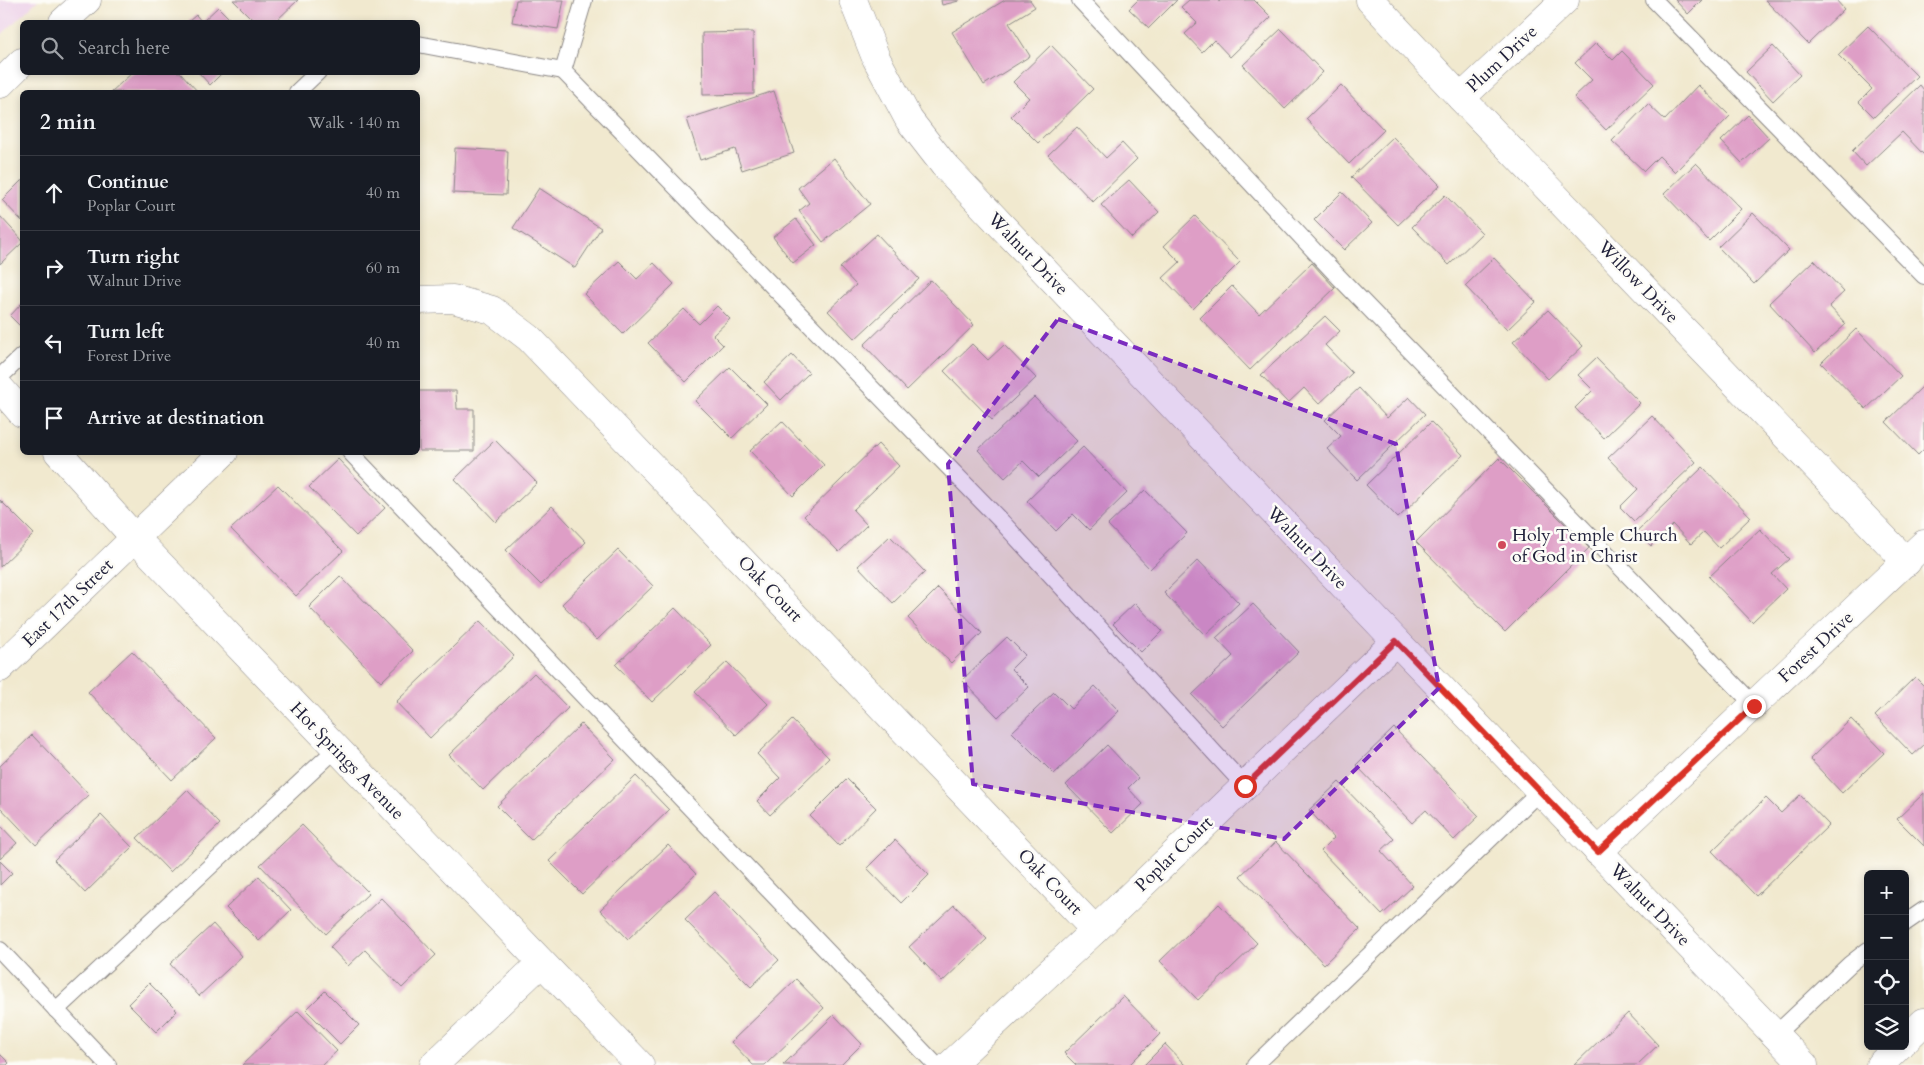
<!DOCTYPE html>
<html lang="en">
<head>
<meta charset="utf-8">
<style>
  :root { --surface:#171b24; --page:#242831; --text:#f1f3f6; --muted:#9ea1a6; --line:#363941 }
  body { margin:0; font-family:Cardo,serif; background:var(--page); color:var(--text) }
  .controls { position:absolute; right:15px; bottom:15px; display:grid; overflow:hidden; border-radius:8px; box-shadow:0 2px 8px #0003 }
  .controls button { width:45px; height:45px; display:grid; place-items:center; padding:0; border:0; border-bottom:1px solid var(--line); background:var(--surface); color:var(--text); font:25px sans-serif }
  .stop { position:absolute; width:15px; height:15px; margin:-11px; border:4px solid #d93025; border-radius:50%; background:#fff }
  .stop.end { background:#d93025; border-color:#fff; box-shadow:0 1px 5px #0008 }
  .list { margin:0; padding:0; list-style:none }
  h2 { display:flex; justify-content:space-between; align-items:center; height:65px; margin:0; padding:0 20px; font-size:21px }
  h2 small { font-size:16px; font-weight:400; color:var(--muted) }
  .list li { display:grid; grid-template-columns:32px 1fr auto; gap:15px; align-items:center; box-sizing:border-box; height:75px; padding:0 20px; border-top:1px solid var(--line) }
  .list b { display:block; font-size:19px; white-space:nowrap }
  .list p { margin:0; font-size:16px; white-space:nowrap; color:var(--muted) }
  .list em { font-size:16px; font-style:normal; color:var(--muted) }
  .icon { flex:none; width:28px; height:28px; fill:none; stroke:currentColor; stroke-width:2; stroke-linecap:round; stroke-linejoin:round }
  .map { position:relative; flex:none; width:1924px; height:1065px; overflow:hidden }
  .search { position:absolute; background:var(--surface); box-shadow:0 2px 8px #0003; left:20px; top:20px; width:400px; height:55px; display:flex; align-items:center; gap:12px; box-sizing:border-box; padding:0 18px; border-radius:8px; color:var(--muted); font-size:19px }
  .panel { position:absolute; background:var(--surface); box-shadow:0 2px 8px #0003; left:20px; top:90px; width:400px; height:365px; border-radius:8px }
  .map>svg:first-child { display:block }
  .built { fill:#edd1e9 }
  .building { fill:#de9ec6 }
  .lines { fill:none; stroke-linecap:round; stroke-linejoin:round }
  .lane-casing { stroke:#8a8685; stroke-width:18 }
  .street-casing { stroke:#8a8685; stroke-width:29 }
  .secondary-casing { stroke:#8a8685; stroke-width:29 }
  .primary-casing { stroke:#8a8685; stroke-width:29 }
  .lane { stroke:#fff; stroke-width:16 }
  .street { stroke:#fff; stroke-width:28 }
  .secondary { stroke:#fff; stroke-width:28 }
  .primary { stroke:#fff; stroke-width:28 }
  .route { stroke:#d93025; stroke-width:6 }
  .marked { fill:#7b2cbf; fill-opacity:0.2; stroke:#7b2cbf; stroke-width:4; stroke-dasharray:10 6; stroke-linejoin:round }
  .poi-dot { fill:#d1495b; stroke:#fdfcf7; stroke-width:2 }
  .labels { text-anchor:middle; dominant-baseline:central; stroke-width:5; stroke-linejoin:round; paint-order:stroke }
  .street-label { font-size:18px; fill:#22223b; stroke:#fdfcf7 }
  .poi-label { font-size:18px; fill:#22223b; stroke:#fdfcf7; text-anchor:start }
</style>
</head>
<body>
<div class="map">
<svg width="1924" height="1065" viewBox="0 0 1924 1065">
  <rect width="100%" height="100%" fill="#fdfcf7"/>
  <filter id="ink" filterUnits="userSpaceOnUse"><feTurbulence type="fractalNoise" baseFrequency=".02" numOctaves="2"/><feDisplacementMap in="SourceGraphic" scale="10" xChannelSelector="R" yChannelSelector="G"/><feConvolveMatrix kernelMatrix="1 2 1 2 8 2 1 2 1" color-interpolation-filters="sRGB"/></filter>
  <filter id="wash" filterUnits="userSpaceOnUse"><feTurbulence type="fractalNoise" baseFrequency=".0096" numOctaves="4" result="noise"/><feDisplacementMap in="SourceGraphic" scale="20" xChannelSelector="R" yChannelSelector="G"/><feGaussianBlur stdDeviation="1.12" result="paint"/><feColorMatrix in="noise" values="0 0 0 0 0 0 0 0 0 0 0 0 0 0 0 0 0 1.4 0 .05"/><feComposite in="paint" operator="in"/></filter>
  <g filter="url(#wash)">
    <rect width="100%" height="100%" fill="#f1e9cf"/>
    <!-- built -->
    <path class="built" d="M0,0H38L0,36Z"/>
    <g id="blocks">
      <!-- building -->
      <g class="building">
        <path d="M233,0H298L275,22H255Z"/>
        <path d="M516,0H564L558,29L512,22Z"/>
        <path d="M941,0H959V1L942,5Z"/>
        <path d="M1005,0H1030L1035,7L1009,23L1030,56L984,85L952,32Z"/>
        <path d="M1138,0H1177L1149,28L1129,9Z"/>
        <path d="M1189,0H1218L1219,2L1221,0H1254L1271,17L1230,57L1214,40L1202,52L1185,34L1197,23L1181,7Z"/>
        <path d="M1675,0H1702L1688,14Z"/>
        <path d="M1765,0H1836L1844,9L1808,44Z"/>
        <path d="M218,7L233,22H202Z"/>
        <path d="M196,15L202,22H188Z"/>
        <path d="M1868,26L1917,76L1874,117L1859,102L1872,89L1838,55Z"/>
        <path d="M1281,29L1323,72L1285,109L1243,65Z"/>
        <path d="M753,32L754,94L703,95L702,33Z"/>
        <path d="M1596,43L1613,60L1622,51L1654,84L1606,130L1574,97L1592,80L1575,63Z"/>
        <path d="M1051,45L1093,89L1038,143L1011,116L1029,98L1013,82Z"/>
        <path d="M1773,46L1800,75L1773,101L1746,72Z"/>
        <path d="M133,72H180L198,92H111Z"/>
        <path d="M198,72H223L210,85Z"/>
        <path d="M1341,85L1384,130L1349,164L1306,119Z"/>
        <path d="M1698,85L1730,116L1675,172L1659,156L1644,171L1612,141L1648,104L1665,120Z"/>
        <path d="M1920,85L1924,90V155L1902,132L1866,166L1852,151Z"/>
        <path d="M774,91L794,153L742,170L735,149L700,160L687,119Z"/>
        <path d="M1748,115L1769,138L1742,163L1721,141Z"/>
        <path d="M1077,127L1106,158L1122,143L1137,159L1093,202L1048,155Z"/>
        <path d="M1393,137L1440,185L1398,225L1351,177Z"/>
        <path d="M455,148L508,151L506,195L453,193Z"/>
        <path d="M834,158L870,204L823,242L799,211L809,203L798,188Z"/>
        <path d="M1696,163L1741,209L1709,241L1664,194Z"/>
        <path d="M22,180V221L2,200Z"/>
        <path d="M1129,180L1159,212L1132,238L1101,205Z"/>
        <path d="M539,188L601,228L575,268L513,228Z"/>
        <path d="M1342,192L1372,223L1344,250L1314,220Z"/>
        <path d="M1445,195L1482,233L1449,265L1412,227Z"/>
        <path d="M1753,213L1789,250L1754,284L1718,247Z"/>
        <path d="M0,216L22,240V243L0,264Z"/>
        <path d="M1195,216L1240,262L1193,309L1163,278L1180,262L1164,246Z"/>
        <path d="M796,219L816,245L793,263L773,237Z"/>
        <path d="M877,234L919,279L855,339L828,311L856,285L840,268Z"/>
        <path d="M1494,258L1536,302L1507,330L1465,286Z"/>
        <path d="M1814,260L1844,292L1829,306L1846,324L1815,353L1769,303Z"/>
        <path d="M619,261L637,279L654,263L674,284L623,334L584,294Z"/>
        <path d="M1312,263L1335,288L1250,370L1200,318L1232,286L1259,314Z"/>
        <path d="M931,280L974,325L907,390L864,345Z"/>
        <path d="M22,303V328L10,316Z"/>
        <path d="M717,306L730,319L713,335L723,345L686,382L648,343L684,309L699,324Z"/>
        <path d="M1548,310L1583,346L1548,379L1513,342Z"/>
        <path d="M1325,316L1340,331L1325,345L1352,373L1319,404L1304,388L1288,403L1261,375Z"/>
        <path d="M1856,329L1901,376L1866,409L1821,363Z"/>
        <path d="M972,344L988,360L1004,345L1036,378L992,420L944,371Z"/>
        <path d="M792,355L809,373L781,400L764,382Z"/>
        <path d="M1596,358L1640,403L1604,438L1575,408L1593,390L1578,375Z"/>
        <path d="M730,367L767,404L732,438L695,401Z"/>
        <path d="M1924,385V449L1918,455L1886,422Z"/>
        <path d="M1359,388L1387,418L1409,397L1425,414L1357,480L1327,449L1341,436L1325,420Z"/>
        <path d="M418,391H456L457,409H474V451H419Z"/>
        <path d="M1034,397L1077,441L1039,477L1023,461L1005,478L978,450Z"/>
        <path d="M1652,416L1696,462L1634,521L1620,507L1638,489L1608,458Z"/>
        <path d="M782,421L824,465L793,496L750,451Z"/>
        <path d="M1431,422L1463,455L1398,518L1366,485Z"/>
        <path d="M495,440L537,483L496,522L455,479Z"/>
        <path d="M878,444L899,466L853,510L867,525L839,552L804,516Z"/>
        <path d="M1083,447L1127,493L1089,530L1073,514L1056,531L1027,501Z"/>
        <path d="M1499,458L1589,548L1505,632L1416,542Z"/>
        <path d="M338,459L385,508L356,536L309,487Z"/>
        <path d="M1703,467L1751,517L1719,548L1704,532L1691,544L1673,525L1651,546L1637,531Z"/>
        <path d="M278,485L343,551L296,596L231,529Z"/>
        <path d="M1145,490L1187,533L1150,569L1108,525Z"/>
        <path d="M0,500L34,534L0,567Z"/>
        <path d="M552,506L586,542L541,585L506,550Z"/>
        <path d="M1760,529L1789,559L1772,574L1786,589L1752,622L1709,577Z"/>
        <path d="M890,536L925,572L893,603L858,566Z"/>
        <path d="M618,550L653,586L597,640L562,604Z"/>
        <path d="M1198,560L1239,603L1205,635L1164,593Z"/>
        <path d="M340,576L413,651L381,682L309,607Z"/>
        <path d="M938,588L982,633L951,663L908,618Z"/>
        <path d="M1135,603L1162,631L1141,652L1113,624Z"/>
        <path d="M1253,604L1299,652L1222,726L1192,695L1233,656L1216,638Z"/>
        <path d="M675,608L711,645L652,702L616,665Z"/>
        <path d="M480,621L514,656L430,738L396,702Z"/>
        <path d="M1007,637L1025,655L1011,669L1029,687L998,717L962,680Z"/>
        <path d="M132,651L216,738L172,780L88,692Z"/>
        <path d="M727,662L768,704L736,735L695,692Z"/>
        <path d="M534,673L568,708L483,790L449,755Z"/>
        <path d="M1915,677L1924,686V745L1913,755L1875,716Z"/>
        <path d="M1095,686L1119,711L1054,774L1012,732L1054,692L1071,709Z"/>
        <path d="M1851,719L1884,753L1842,793L1810,759Z"/>
        <path d="M792,720L829,758L770,815L757,801L780,778L757,754Z"/>
        <path d="M581,724L615,759L531,840L497,806Z"/>
        <path d="M1394,728L1479,816L1454,840L1426,810L1412,823L1356,765Z"/>
        <path d="M32,735L89,795L36,845L0,807V766Z"/>
        <path d="M1107,745L1138,778L1128,788L1143,804L1113,833L1066,785Z"/>
        <path d="M636,776L669,810L582,894L549,861Z"/>
        <path d="M847,779L876,808L839,846L810,816Z"/>
        <path d="M1339,782L1394,839L1381,851L1413,886L1382,915L1321,851L1334,838L1309,810Z"/>
        <path d="M187,790L220,824L170,872L137,838Z"/>
        <path d="M1924,793V846L1897,819Z"/>
        <path d="M1800,795L1829,825L1756,896L1712,851L1766,798L1781,813Z"/>
        <path d="M101,815L132,847L85,893L54,860Z"/>
        <path d="M0,825L17,843L0,859Z"/>
        <path d="M302,825L369,893L326,934L260,865Z"/>
        <path d="M895,840L929,875L901,903L867,868Z"/>
        <path d="M1276,842L1360,929L1324,964L1240,876Z"/>
        <path d="M668,845L696,874L628,939L600,910Z"/>
        <path d="M0,861L12,873L0,885Z"/>
        <path d="M259,876L291,910L259,941L226,908Z"/>
        <path d="M714,892L779,960L751,987L685,920Z"/>
        <path d="M381,898L436,955L402,988L365,950L348,966L330,947Z"/>
        <path d="M1219,904L1257,943L1198,1000L1160,961Z"/>
        <path d="M954,905L987,939L942,982L909,947Z"/>
        <path d="M213,924L242,956L199,996L170,964Z"/>
        <path d="M796,979L824,1008L765,1065H753L731,1042Z"/>
        <path d="M149,983L177,1011L156,1032L128,1004Z"/>
        <path d="M325,991L359,1025L340,1044L306,1010Z"/>
        <path d="M1123,996L1160,1034L1129,1065H1076L1064,1053Z"/>
        <path d="M298,1011L337,1051L322,1065H242Z"/>
        <path d="M1628,1013L1658,1045L1637,1065H1574Z"/>
        <path d="M834,1015L862,1044L841,1065H783Z"/>
        <path d="M1165,1044L1185,1065H1144Z"/>
        <path d="M0,1054L9,1063L7,1065H0Z"/>
      </g>
    </g>
  </g>
  <g filter="url(#ink)">
    <use href="#blocks" fill-opacity="0" stroke="#8a8685" stroke-width="1"/>
    <g class="lines">
      <defs>
        <g id="lane">
          <path d="M584,0L563,71L1002,522L1245,786"/>
          <path d="M1080,0L1333,271L1754,705"/>
          <path d="M1654,0L1924,276"/>
          <path d="M418,44L563,71"/>
          <path d="M297,92L318,72"/>
          <path d="M0,377L22,356"/>
          <path d="M350,452L936,1065"/>
          <path d="M1905,923L1924,910"/>
          <path d="M0,950L108,1065"/>
          <path d="M56,1010L336,749"/>
          <path d="M1775,1035L1850,964L1868,950"/>
          <path d="M1255,1065L1540,791"/>
        </g>
        <g id="street">
          <path d="M853,0L876,58L909,120L944,165L1396,641L1804,1065"/>
          <path d="M1370,0L1461,98L1907,562"/>
          <path d="M63,22L87,0"/>
          <path d="M0,84L22,62"/>
          <path d="M1461,98L1565,0"/>
          <path d="M418,300L453,299L492,310L529,338L1095,930"/>
          <path d="M0,668L224,452"/>
          <path d="M1598,852L1924,544"/>
          <path d="M434,1065L541,963"/>
          <path d="M950,1065L1095,930L1396,641"/>
        </g>
        <g id="secondary">
          <path d="M0,388L22,413"/>
          <path d="M58,452L135,538L640,1065"/>
        </g>
        <g id="primary">
          <path d="M1905,1040L1924,1022"/>
          <path d="M1880,1065L1899,1046"/>
        </g>
      </defs>
      <!-- lane casing -->
      <use href="#lane" class="lane-casing"/>
      <!-- street casing -->
      <use href="#street" class="street-casing"/>
      <!-- secondary casing -->
      <use href="#secondary" class="secondary-casing"/>
      <!-- primary casing -->
      <use href="#primary" class="primary-casing"/>
      <!-- lane -->
      <use href="#lane" class="lane"/>
      <!-- street -->
      <use href="#street" class="street"/>
      <!-- secondary -->
      <use href="#secondary" class="secondary"/>
      <!-- primary -->
      <use href="#primary" class="primary"/>
    </g>
  </g>
  <g class="lines" filter="url(#ink)">
    <!-- route -->
    <path class="route" d="M1245,786L1396,641L1598,852L1754,706"/>
  </g>
  <!-- marked area -->
  <path class="marked" d="M1058,319L1396,444L1439,688L1284,839L973,784L948,464Z"/>
  <!-- markers -->
  <circle class="poi-dot" cx="1502" cy="545" r="5"/>
  <g class="labels">
    <!-- street labels -->
    <g class="street-label">
      <text transform="translate(1502 59) rotate(-43)">Plum Drive</text>
      <text transform="translate(1028 254) rotate(46)">Walnut Drive</text>
      <text transform="translate(1638 282) rotate(46)">Willow Drive</text>
      <text transform="translate(1307 548) rotate(46)">Walnut Drive</text>
      <text transform="translate(770 589) rotate(46)">Oak Court</text>
      <text transform="translate(68 603) rotate(-44)">East 17th Street</text>
      <text transform="translate(1816 647) rotate(-43)">Forest Drive</text>
      <text transform="translate(347 761) rotate(46)">Hot Springs Avenue</text>
      <text transform="translate(1174 854) rotate(-44)">Poplar Court</text>
      <text transform="translate(1050 882) rotate(46)">Oak Court</text>
      <text transform="translate(1650 905) rotate(46)">Walnut Drive</text>
    </g>
    <!-- poi labels -->
    <g class="poi-label">
      <text x="1512" y="535">Holy Temple Church<tspan x="1512" dy="21">of God in Christ</tspan></text>
    </g>
  </g>
</svg>
<div class="controls">
<button>+</button>
<button>−</button>
<button><svg class="icon" aria-label="locate" viewBox="0 0 24 24"><circle cx="12" cy="12" r="6"/><path d="M12 2v4M12 18v4M2 12h4M18 12h4"/></svg></button>
<button><svg class="icon" aria-label="layers" viewBox="0 0 24 24"><path d="M12 4l9 5-9 5-9-5zM3 14l9 5 9-5"/></svg></button>
</div>
<div class="stop" style="left:1245px;top:786px"></div>
<div class="stop end" style="left:1754px;top:706px"></div>
<div class="search"><svg class="icon" aria-label="search" viewBox="0 0 24 24"><circle cx="10" cy="10" r="6"/><path d="M15 15l6 6"/></svg>Search here</div>
<section class="panel">
<h2>2 min<small>Walk · 140 m</small></h2>
<ul class="list">
<li><svg class="icon" aria-label="ahead" viewBox="0 0 24 24"><path d="M12 20V5M6 11l6-6 6 6"/></svg><div><b>Continue</b><p>Poplar Court</p></div><em>40 m</em></li>
<li><svg class="icon" aria-label="right" viewBox="0 0 24 24"><path d="M7 20v-9h11M14 6l5 5-5 5"/></svg><div><b>Turn right</b><p>Walnut Drive</p></div><em>60 m</em></li>
<li><svg class="icon" aria-label="left" viewBox="0 0 24 24"><path d="M17 20v-9H6M10 6l-5 5 5 5"/></svg><div><b>Turn left</b><p>Forest Drive</p></div><em>40 m</em></li>
<li><svg class="icon" aria-label="arrive" viewBox="0 0 24 24"><path d="M6 21V4h12l-3 4 3 4H6"/></svg><div><b>Arrive at destination</b></div></li>
</ul>
</section>
</div>
</body>
</html>
